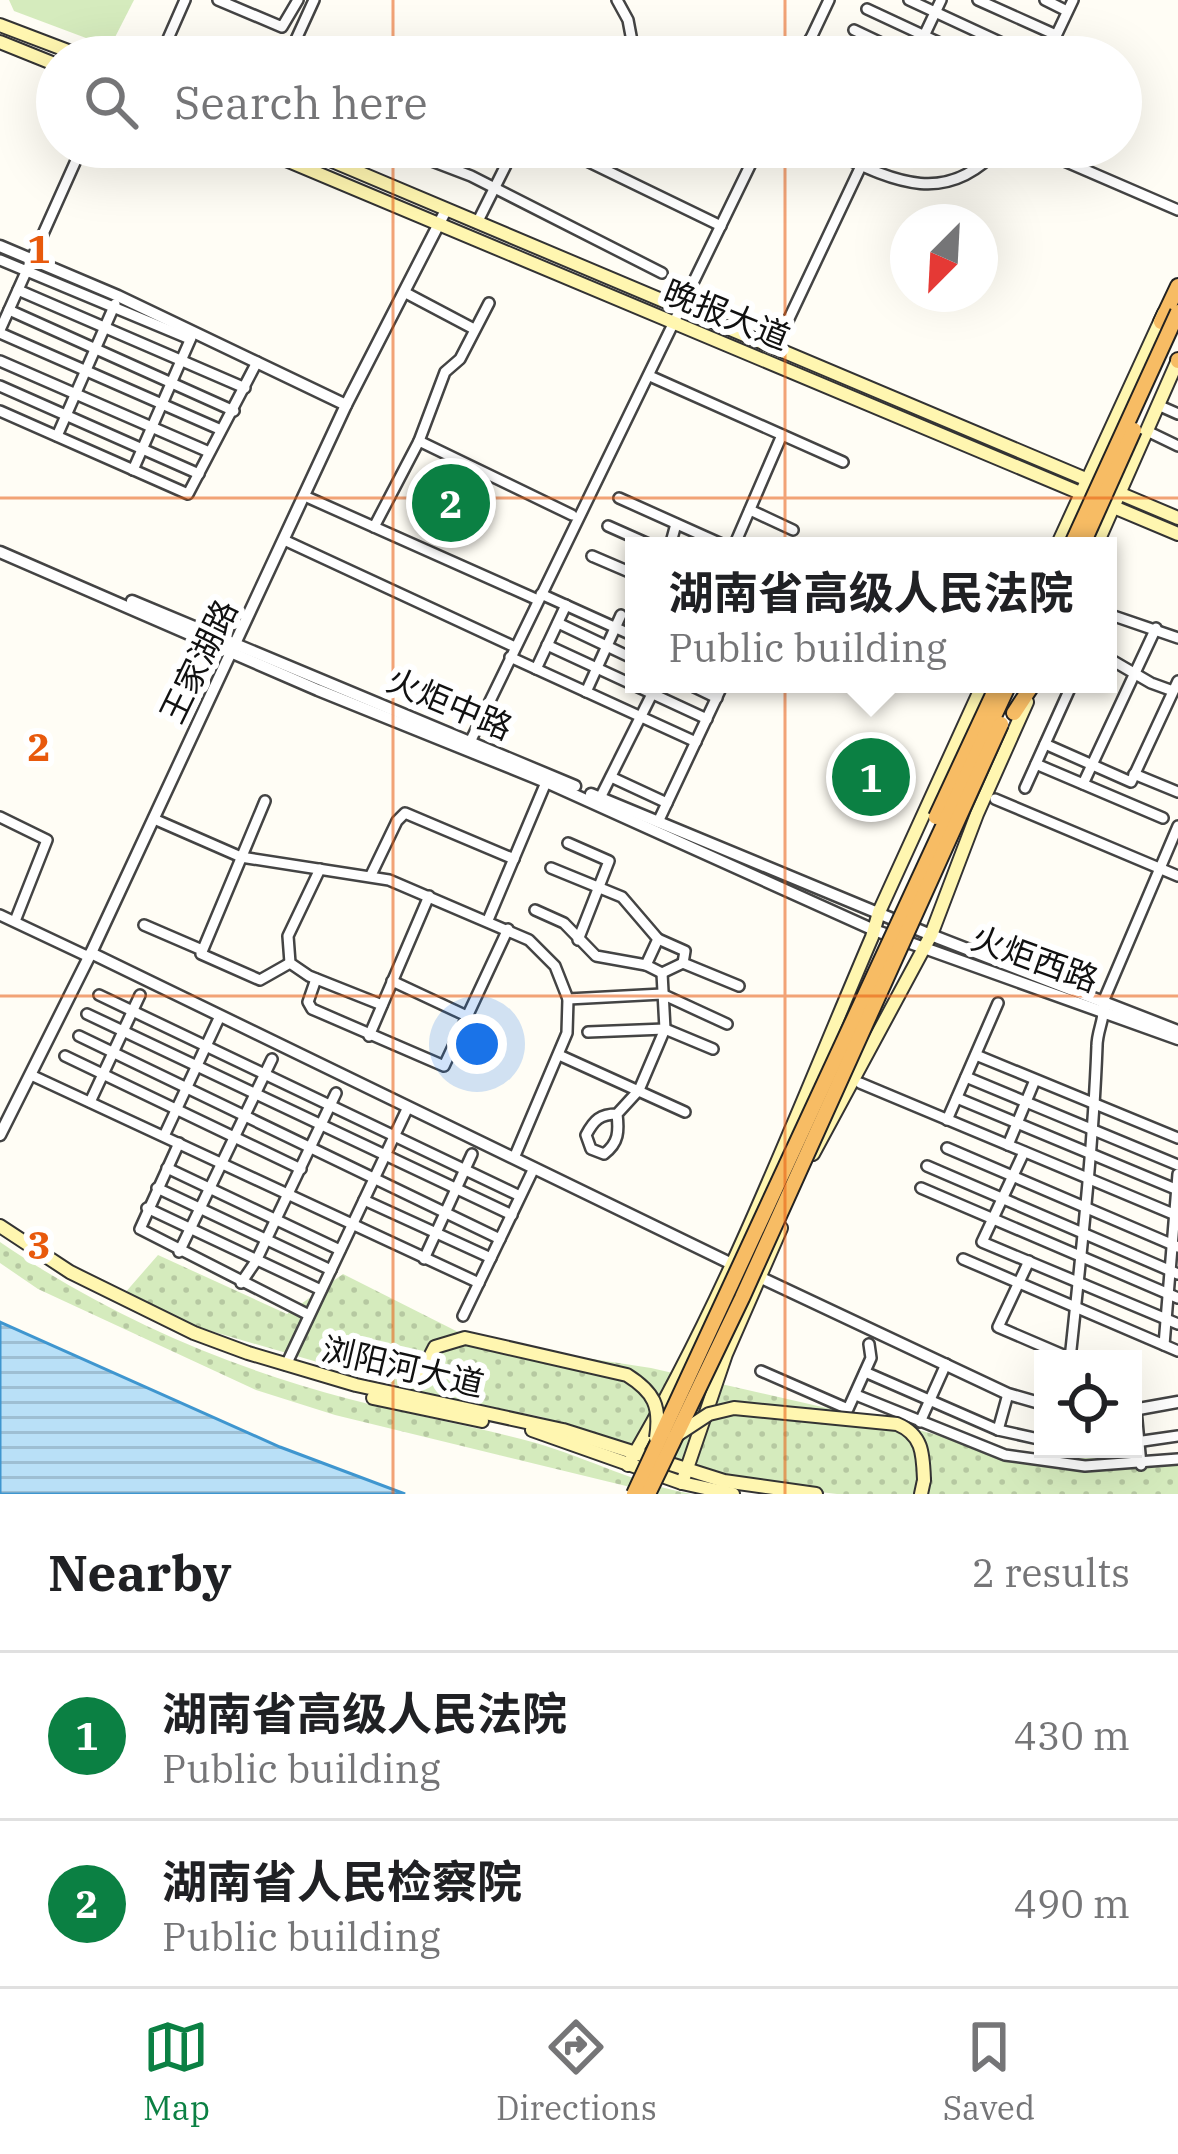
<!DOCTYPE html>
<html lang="en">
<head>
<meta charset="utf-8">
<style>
  :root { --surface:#fff; --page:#f2f2f2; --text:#202124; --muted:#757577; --line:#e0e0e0; --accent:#0b8043 }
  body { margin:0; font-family:"IBM Plex Serif","Noto Sans SC",serif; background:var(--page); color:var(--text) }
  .controls { position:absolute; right:36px; bottom:36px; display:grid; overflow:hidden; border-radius:0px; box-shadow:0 12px 48px #0002 }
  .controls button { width:108px; height:108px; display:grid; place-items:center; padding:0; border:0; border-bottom:3px solid var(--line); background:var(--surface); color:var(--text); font:60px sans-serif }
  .compass { position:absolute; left:890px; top:204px; width:108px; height:108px; border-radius:50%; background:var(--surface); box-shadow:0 12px 48px #0002; rotate:204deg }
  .you { position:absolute; left:477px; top:1044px; width:42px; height:42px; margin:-30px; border:9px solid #fff; border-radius:50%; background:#1a73e8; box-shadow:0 0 0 18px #1a73e833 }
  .badge { display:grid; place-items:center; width:78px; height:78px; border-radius:50%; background:var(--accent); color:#fff; font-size:39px; font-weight:700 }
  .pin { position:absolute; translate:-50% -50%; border:6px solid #fff; box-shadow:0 3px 12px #0006 }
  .popup { position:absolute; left:625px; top:537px; width:492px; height:156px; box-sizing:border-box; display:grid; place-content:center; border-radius:0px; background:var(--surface); filter:drop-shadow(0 3px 9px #0005); font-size:39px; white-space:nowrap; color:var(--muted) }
  .popup b { font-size:45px; color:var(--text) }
  .popup::after { content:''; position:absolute; left:50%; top:100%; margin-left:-24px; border:24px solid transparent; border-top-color:var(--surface) }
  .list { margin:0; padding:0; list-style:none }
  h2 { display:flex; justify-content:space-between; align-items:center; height:156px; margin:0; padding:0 48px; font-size:51px }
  h2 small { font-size:39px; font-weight:400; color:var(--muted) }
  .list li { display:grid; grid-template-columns:78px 1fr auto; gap:36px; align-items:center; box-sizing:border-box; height:168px; padding:0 48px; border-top:3px solid var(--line) }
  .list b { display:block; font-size:45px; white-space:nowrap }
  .list p { margin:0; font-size:39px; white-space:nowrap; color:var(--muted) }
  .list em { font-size:39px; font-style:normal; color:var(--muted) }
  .icon { flex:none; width:66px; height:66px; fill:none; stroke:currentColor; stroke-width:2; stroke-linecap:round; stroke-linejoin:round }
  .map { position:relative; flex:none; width:1178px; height:1494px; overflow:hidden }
  .search { position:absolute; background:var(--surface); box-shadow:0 12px 48px #0002; left:36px; right:36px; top:36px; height:132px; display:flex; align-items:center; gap:30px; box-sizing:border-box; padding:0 42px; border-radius:66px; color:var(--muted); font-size:45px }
  .sheet { height:492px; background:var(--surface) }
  nav { display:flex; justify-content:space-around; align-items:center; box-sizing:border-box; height:168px; border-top:3px solid var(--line); background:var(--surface); font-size:33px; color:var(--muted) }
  nav a { display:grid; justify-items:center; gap:6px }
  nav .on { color:var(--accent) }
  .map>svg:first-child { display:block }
  .grass { fill:#d5ebbd }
  .park { fill:url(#park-dots) }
  .water { fill:url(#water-rules); stroke:#3f96cf; stroke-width:3 }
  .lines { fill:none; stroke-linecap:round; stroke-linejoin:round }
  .minor-casing { stroke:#444; stroke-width:14 }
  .tertiary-casing { stroke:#444; stroke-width:15 }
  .secondary-casing { stroke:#333; stroke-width:16 }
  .trunk-casing { stroke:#222; stroke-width:18 }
  .minor { stroke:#fff; stroke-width:9 }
  .tertiary { stroke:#fff; stroke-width:10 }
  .secondary { stroke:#fff6b0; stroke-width:12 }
  .trunk { stroke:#f7bc64; stroke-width:14 }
  .secondary-bridge-casing { stroke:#333; stroke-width:16; stroke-linecap:butt }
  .trunk-bridge-casing { stroke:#222; stroke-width:18; stroke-linecap:butt }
  .secondary-bridge { stroke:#fff6b0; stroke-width:12 }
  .trunk-bridge { stroke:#f7bc64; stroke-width:14 }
  .grid { fill:none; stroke:#e8590c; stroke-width:3; stroke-opacity:0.55 }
  .labels { text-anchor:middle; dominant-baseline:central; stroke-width:12; stroke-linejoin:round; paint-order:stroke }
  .street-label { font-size:33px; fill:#111; stroke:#fff }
  .grid-label { font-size:39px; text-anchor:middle; font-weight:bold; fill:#e8590c; stroke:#fff; stroke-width:12; stroke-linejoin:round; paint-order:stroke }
</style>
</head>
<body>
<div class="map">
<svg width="1178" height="1494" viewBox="0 0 1178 1494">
  <defs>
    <pattern id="park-dots" width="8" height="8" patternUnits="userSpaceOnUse" patternTransform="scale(3)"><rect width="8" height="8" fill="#d5ebbd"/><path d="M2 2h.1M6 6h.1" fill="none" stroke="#b6c8a1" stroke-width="1.8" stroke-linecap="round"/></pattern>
    <pattern id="water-rules" width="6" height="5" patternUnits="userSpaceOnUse" patternTransform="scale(3)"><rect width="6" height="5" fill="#b9e0f7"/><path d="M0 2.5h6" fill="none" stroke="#9ebfd3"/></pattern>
  </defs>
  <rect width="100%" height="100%" fill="#fffdf5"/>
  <!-- grass -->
  <path class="grass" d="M9,0H134L110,47L14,11Z"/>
  <!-- park -->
  <g class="park">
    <path d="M0,1242C105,1314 226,1367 349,1399C410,1415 474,1426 536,1443C588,1458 638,1485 692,1494H659L335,1415L256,1390L38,1289L0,1263Z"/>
    <path d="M158,1255L287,1314L343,1274L476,1341L651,1368L897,1424L1020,1458H1178V1494H837L724,1481L542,1417L420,1392L197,1327L124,1294Z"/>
  </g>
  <!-- water -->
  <path class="water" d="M0,1322L280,1447L405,1494H0Z"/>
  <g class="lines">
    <defs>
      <g id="minor">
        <path d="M218,0L282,27L298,0"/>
        <path d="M617,0L628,20L635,57"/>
        <path d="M909,0L1032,57"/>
        <path d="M978,0L1056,35"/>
        <path d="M1045,0L1067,11"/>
        <path d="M867,9L970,57"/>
        <path d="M854,30L911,57"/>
        <path d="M810,39L848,57"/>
        <path d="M165,45L191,57"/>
        <path d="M160,57L185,0"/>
        <path d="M288,57L314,0"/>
        <path d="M802,57L829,0"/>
        <path d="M914,57L941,0"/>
        <path d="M1046,57L1073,0"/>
        <path d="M395,147L471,176L662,273"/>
        <path d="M558,147L721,226"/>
        <path d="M822,147C886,177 943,212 1000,147"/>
        <path d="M1032,147L1178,210"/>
        <path d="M341,165L349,147"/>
        <path d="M477,223L515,147"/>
        <path d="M0,260L190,339"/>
        <path d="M18,290L245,388"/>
        <path d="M404,292L474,329"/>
        <path d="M9,310L234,411"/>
        <path d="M785,327L870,147"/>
        <path d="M0,330L82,147"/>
        <path d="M0,333L219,429"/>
        <path d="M0,361L209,452"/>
        <path d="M652,377L843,462"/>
        <path d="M0,386L199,474"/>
        <path d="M1160,406L1178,414"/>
        <path d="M0,411L188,494L257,362"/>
        <path d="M1147,431L1178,446"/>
        <path d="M57,436L115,304"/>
        <path d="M419,441L572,515"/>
        <path d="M133,470L191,338"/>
        <path d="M309,498L538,600"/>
        <path d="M619,498L726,546"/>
        <path d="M750,510L793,530"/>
        <path d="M608,526L653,546"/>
        <path d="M374,527L419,441L445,372L460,359L489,303"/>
        <path d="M284,540L515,647"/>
        <path d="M670,546L676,524"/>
        <path d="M734,546L782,435"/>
        <path d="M592,556L634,574"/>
        <path d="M541,594L634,636"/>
        <path d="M1108,614L1178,638"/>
        <path d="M558,623L634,659"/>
        <path d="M547,645L707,719"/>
        <path d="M510,657L696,742"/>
        <path d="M1108,658L1151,683L1173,691"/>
        <path d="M536,669L566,605"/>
        <path d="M688,684L717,698"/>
        <path d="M586,692L621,615"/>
        <path d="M471,740L759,147"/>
        <path d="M1045,744L1131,782L1178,681"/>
        <path d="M1036,764L1163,818"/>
        <path d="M1134,774L1178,792"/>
        <path d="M611,777L667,803"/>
        <path d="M1083,784L1156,628"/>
        <path d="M1025,788L1072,684"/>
        <path d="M600,798L657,684"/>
        <path d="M995,799L1178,876"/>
        <path d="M265,801L201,954L260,980L290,963"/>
        <path d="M0,817L47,840L15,921"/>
        <path d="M154,819L241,857L389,880L529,940L555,966L568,999L567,1033L514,1158"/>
        <path d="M658,822L723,684"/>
        <path d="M568,843L609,861L578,940"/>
        <path d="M551,868L622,897L658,939L646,965L662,973L683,963"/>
        <path d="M320,869L288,936L290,963L309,976L382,1005"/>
        <path d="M371,875L397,821L405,813L514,859"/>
        <path d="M535,910L564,923L596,956L646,965"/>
        <path d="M0,915L89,957"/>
        <path d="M488,920L547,780"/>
        <path d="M144,925L202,950"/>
        <path d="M658,939L685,951L683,963L739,986"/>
        <path d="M316,979L308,1002L312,1009L444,1066L508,929"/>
        <path d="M392,981L469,1017"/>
        <path d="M99,995L520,1196"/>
        <path d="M568,999L662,994L727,1024"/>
        <path d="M87,1014L512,1215"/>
        <path d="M588,1032L665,1029L713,1049"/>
        <path d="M79,1036L500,1239"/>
        <path d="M369,1036L429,896"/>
        <path d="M559,1055L685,1112"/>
        <path d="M976,1055L1178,1138"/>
        <path d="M65,1056L301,1169"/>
        <path d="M31,1075L479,1283"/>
        <path d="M966,1077L1178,1165"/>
        <path d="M860,1083L1178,1216"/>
        <path d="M957,1098L1178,1190"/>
        <path d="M90,1102L140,995"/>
        <path d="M617,1114C619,1131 619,1143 604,1154L591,1149L586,1135C594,1120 600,1114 617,1114L639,1090L665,1029L662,973"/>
        <path d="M947,1120L998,1003"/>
        <path d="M164,1136L220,1016"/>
        <path d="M179,1143L140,1229L309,1315"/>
        <path d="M1008,1145L1035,1080"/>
        <path d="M947,1148L1178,1247"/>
        <path d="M1024,1152L982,1242L1178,1324"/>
        <path d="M927,1166L1178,1274"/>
        <path d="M167,1168L340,1250"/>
        <path d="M157,1188L331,1270"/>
        <path d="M921,1188L1178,1298"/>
        <path d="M364,1200L491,1258"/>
        <path d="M147,1208L321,1290"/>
        <path d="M179,1252L272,1059"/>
        <path d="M424,1259L472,1154"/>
        <path d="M963,1259L1178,1351"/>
        <path d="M1029,1261L998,1327L1070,1358"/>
        <path d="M241,1283L256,1261L336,1093"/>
        <path d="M463,1316L534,1168"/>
        <path d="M1164,1345L1178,1174"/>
        <path d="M1070,1359C1081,1255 1093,1151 1097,1046C1097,1030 1106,1017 1103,1002L1178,826"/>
        <path d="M286,1365L408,1107"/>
        <path d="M761,1371L848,1409L871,1358L869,1344"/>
        <path d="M865,1372L998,1430L1043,1440"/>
        <path d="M856,1395L1005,1455L1085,1466L1178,1459"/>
        <path d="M1136,1410L1141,1465"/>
        <path d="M920,1422L946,1364"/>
        <path d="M998,1430L1008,1394"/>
        <path d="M1136,1442L1178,1436"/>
      </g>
      <g id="tertiary">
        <path d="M0,246L118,296L346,405"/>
        <path d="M0,552L318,690L546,782L874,930L1178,1039"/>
        <path d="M132,601L575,786"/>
        <path d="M591,794L931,935L1178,1031"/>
        <path d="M91,953L736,1266"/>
        <path d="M0,1135L91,953L346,405L446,210"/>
        <path d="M753,1274L1008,1394L1043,1404"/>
        <path d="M1133,1410L1178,1402"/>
      </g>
      <g id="secondary">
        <path d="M0,25L84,57"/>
        <path d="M0,42L57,65"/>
        <path d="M255,147L1178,534"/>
        <path d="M299,147L1178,518"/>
        <path d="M1057,546L1164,313"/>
        <path d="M1096,546L1178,360"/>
        <path d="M813,1154L931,935L977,814L1027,702"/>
        <path d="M0,1226L70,1272L194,1333L248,1353L356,1385L563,1430L724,1481L816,1494"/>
        <path d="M373,1398L482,1421"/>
        <path d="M532,1430L682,1483L733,1494"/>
        <path d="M628,1465C727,1299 796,1114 872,937L879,912L983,684"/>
        <path d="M682,1483L726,1354L781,1228"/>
        <path d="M921,1494L924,1480"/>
      </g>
      <g id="trunk">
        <path d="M1161,322L1178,286"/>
        <path d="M1178,361V360"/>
        <path d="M1014,713L1033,684"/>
      </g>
    </defs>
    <!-- minor casing -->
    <use href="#minor" class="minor-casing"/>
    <!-- tertiary casing -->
    <use href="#tertiary" class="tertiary-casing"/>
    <!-- secondary casing -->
    <use href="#secondary" class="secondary-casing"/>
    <!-- trunk casing -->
    <use href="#trunk" class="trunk-casing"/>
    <!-- minor -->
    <use href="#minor" class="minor"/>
    <!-- tertiary -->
    <use href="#tertiary" class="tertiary"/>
    <!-- secondary -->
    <use href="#secondary" class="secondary"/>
    <!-- trunk -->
    <use href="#trunk" class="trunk"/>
    <defs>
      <g id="secondary-bridge">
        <path d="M419,1378L435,1347L465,1338L627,1375C654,1392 661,1406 656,1438"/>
        <path d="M674,1437L709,1414L734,1408L897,1424C923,1435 923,1454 924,1480"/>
      </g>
      <g id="trunk-bridge">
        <path d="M1071,546L1178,312"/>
        <path d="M1082,546L1134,430"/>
        <path d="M936,817L997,686"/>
        <path d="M634,1494L1009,684"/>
        <path d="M648,1494L742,1298L1001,724"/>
      </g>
    </defs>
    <!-- secondary-bridge casing -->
    <use href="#secondary-bridge" class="secondary-bridge-casing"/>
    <!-- trunk-bridge casing -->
    <use href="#trunk-bridge" class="trunk-bridge-casing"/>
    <!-- secondary-bridge -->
    <use href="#secondary-bridge" class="secondary-bridge"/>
    <!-- trunk-bridge -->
    <use href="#trunk-bridge" class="trunk-bridge"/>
  </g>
  <!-- grid -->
  <path class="grid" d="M393,0V57M785,0V57M393,147V1494M785,147V1494M0,498H1178M0,996H1178"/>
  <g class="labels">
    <!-- street labels -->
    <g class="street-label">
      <text transform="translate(727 314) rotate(22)">晚报大道</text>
      <text transform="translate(198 661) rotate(-64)">王家湖路</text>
      <text transform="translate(450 703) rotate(23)">火炬中路</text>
      <text transform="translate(1035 958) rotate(20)">火炬西路</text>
      <text transform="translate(403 1366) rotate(13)">浏阳河大道</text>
    </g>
  </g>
  <g class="grid-label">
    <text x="39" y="263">1</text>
    <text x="39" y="761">2</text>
    <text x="39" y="1259">3</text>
  </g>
</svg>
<div class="controls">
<button><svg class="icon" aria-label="locate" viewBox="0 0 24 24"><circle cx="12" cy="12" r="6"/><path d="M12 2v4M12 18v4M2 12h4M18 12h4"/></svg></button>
</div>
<svg class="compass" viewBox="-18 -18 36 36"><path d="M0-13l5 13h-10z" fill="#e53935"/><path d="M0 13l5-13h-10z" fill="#757577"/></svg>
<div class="you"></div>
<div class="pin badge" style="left:871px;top:777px">1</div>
<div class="popup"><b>湖南省高级人民法院</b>Public building</div>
<div class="pin badge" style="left:451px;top:503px">2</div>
<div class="search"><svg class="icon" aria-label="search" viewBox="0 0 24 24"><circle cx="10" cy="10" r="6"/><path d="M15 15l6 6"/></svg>Search here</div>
</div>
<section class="sheet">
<h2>Nearby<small>2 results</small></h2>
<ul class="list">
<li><span class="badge">1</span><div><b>湖南省高级人民法院</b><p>Public building</p></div><em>430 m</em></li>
<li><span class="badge">2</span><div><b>湖南省人民检察院</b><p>Public building</p></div><em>490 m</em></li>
</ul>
</section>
<nav>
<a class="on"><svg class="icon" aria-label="map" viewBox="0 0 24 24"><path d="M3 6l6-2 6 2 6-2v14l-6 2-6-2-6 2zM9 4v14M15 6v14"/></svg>Map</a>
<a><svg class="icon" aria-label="directions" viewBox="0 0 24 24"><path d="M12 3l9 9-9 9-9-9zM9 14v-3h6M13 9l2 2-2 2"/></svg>Directions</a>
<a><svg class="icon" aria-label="saved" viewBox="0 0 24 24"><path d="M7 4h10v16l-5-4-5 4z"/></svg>Saved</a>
</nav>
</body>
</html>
